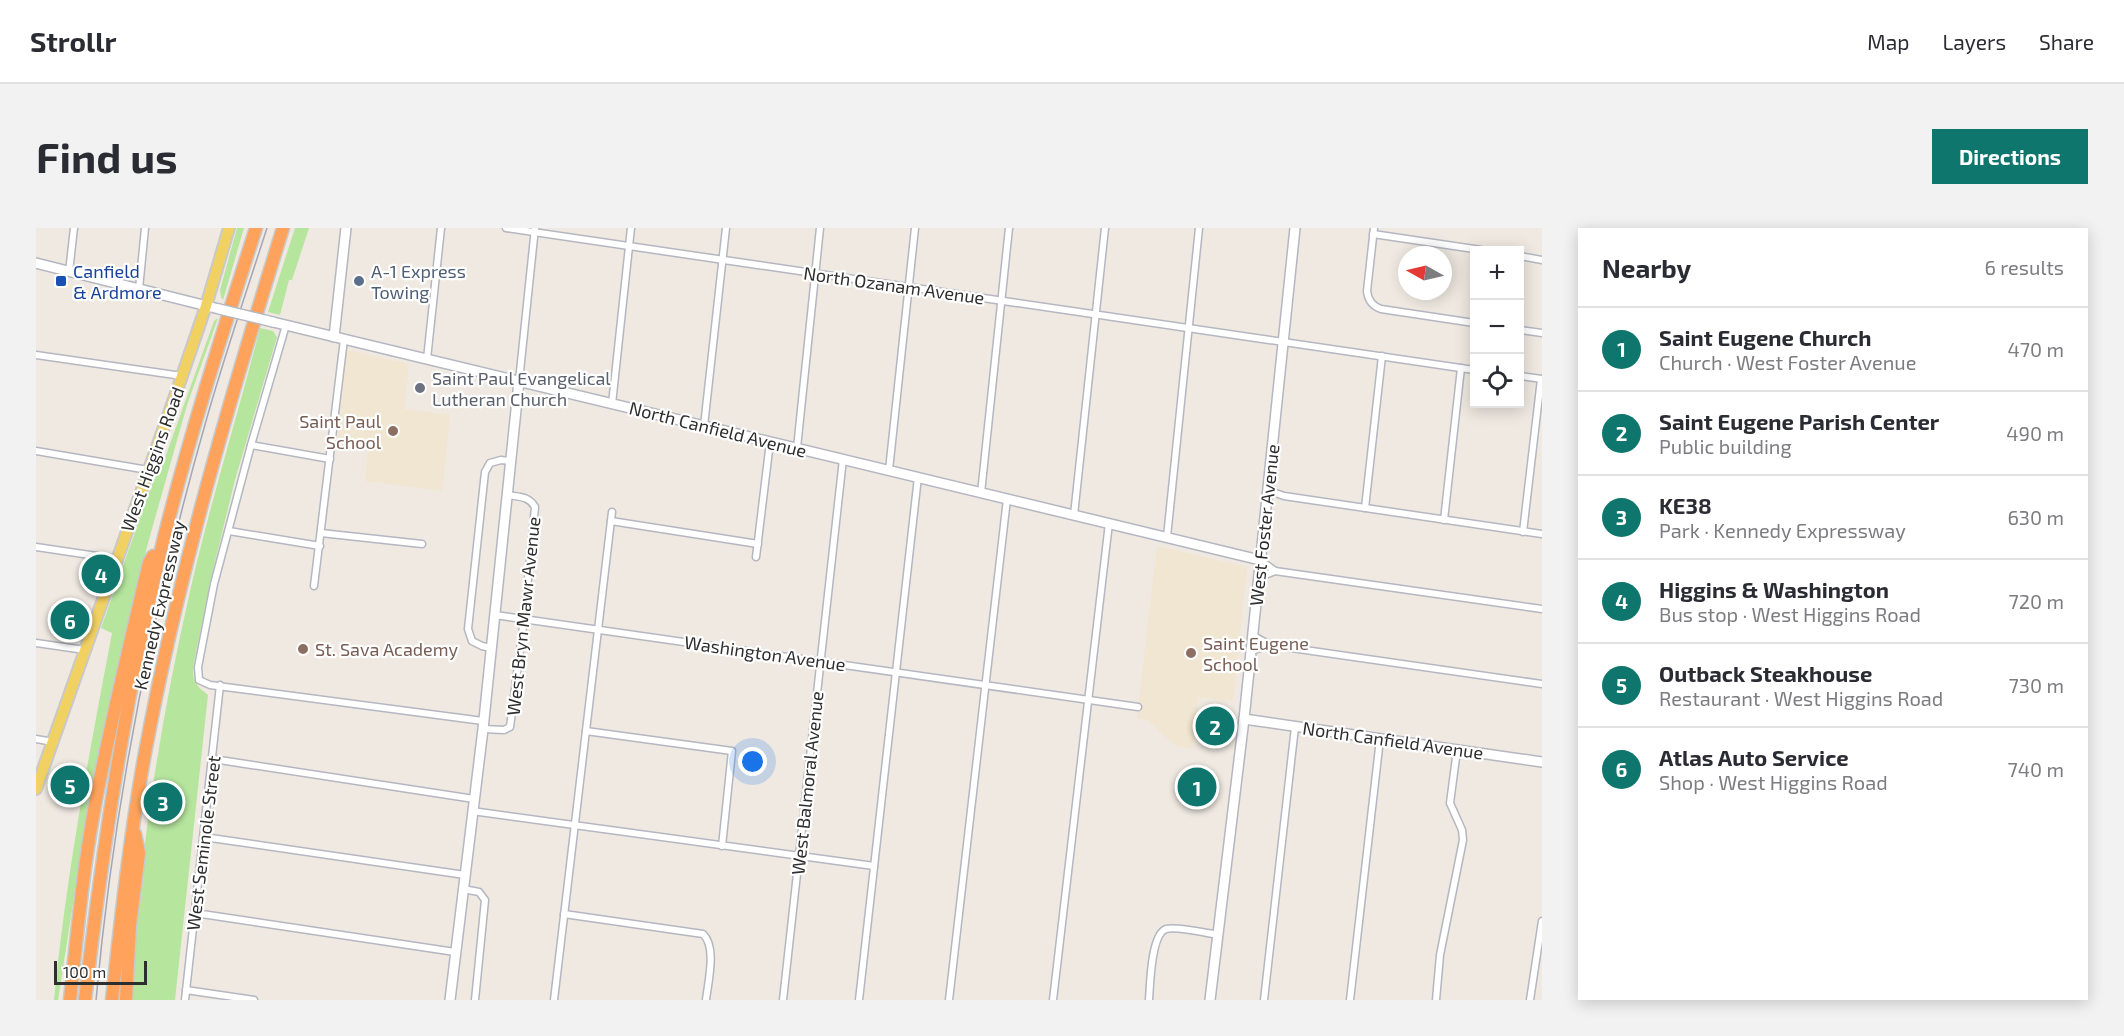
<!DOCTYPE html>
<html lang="en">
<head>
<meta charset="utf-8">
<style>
  :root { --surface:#fff; --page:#f2f2f3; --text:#2b2b33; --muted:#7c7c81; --line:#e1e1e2; --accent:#0f766e }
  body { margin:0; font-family:"Exo 2",sans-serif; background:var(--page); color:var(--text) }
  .controls { position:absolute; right:18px; top:18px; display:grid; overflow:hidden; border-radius:0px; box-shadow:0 3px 15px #0003 }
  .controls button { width:54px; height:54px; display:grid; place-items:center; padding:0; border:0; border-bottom:2px solid var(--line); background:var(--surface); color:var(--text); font:30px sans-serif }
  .compass { position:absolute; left:1362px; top:18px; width:54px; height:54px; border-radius:50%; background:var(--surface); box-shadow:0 3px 15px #0003; rotate:278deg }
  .scale { position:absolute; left:18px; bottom:15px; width:93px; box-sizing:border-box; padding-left:6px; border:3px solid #2e2e2e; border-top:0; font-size:16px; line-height:21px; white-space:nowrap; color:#2e2e2e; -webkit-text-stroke:4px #fff; paint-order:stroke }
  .you { position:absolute; left:717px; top:534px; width:21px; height:21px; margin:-15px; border:4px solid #fff; border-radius:50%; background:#1a73e8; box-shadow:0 0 0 9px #1a73e833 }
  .badge { display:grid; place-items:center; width:39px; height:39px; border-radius:50%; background:var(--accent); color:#fff; font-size:20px; font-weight:700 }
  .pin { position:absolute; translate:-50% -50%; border:3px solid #fff; box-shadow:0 2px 6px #0006 }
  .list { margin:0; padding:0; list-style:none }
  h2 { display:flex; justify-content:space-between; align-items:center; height:78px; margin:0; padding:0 24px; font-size:26px }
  h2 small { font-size:20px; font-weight:400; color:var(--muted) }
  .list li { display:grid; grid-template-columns:39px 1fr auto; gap:18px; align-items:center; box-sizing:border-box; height:84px; padding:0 24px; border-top:2px solid var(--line) }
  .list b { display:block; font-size:22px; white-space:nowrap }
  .list p { margin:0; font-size:20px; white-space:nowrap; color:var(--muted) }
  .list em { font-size:20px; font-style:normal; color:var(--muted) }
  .icon { flex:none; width:33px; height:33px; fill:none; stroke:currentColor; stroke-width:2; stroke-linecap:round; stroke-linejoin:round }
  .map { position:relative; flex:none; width:1506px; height:772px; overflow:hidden; border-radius:0px }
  header { display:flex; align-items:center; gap:36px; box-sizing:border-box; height:84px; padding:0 30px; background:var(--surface); border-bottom:2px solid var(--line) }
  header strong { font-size:28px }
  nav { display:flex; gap:33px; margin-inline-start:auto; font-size:21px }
  .intro { display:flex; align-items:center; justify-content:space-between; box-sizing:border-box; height:144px; padding:0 36px }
  h1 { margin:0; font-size:42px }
  .button { padding:15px 27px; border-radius:0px; background:var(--accent); color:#fff; font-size:21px; font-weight:700 }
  main { display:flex; gap:36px; padding:0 36px }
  aside { flex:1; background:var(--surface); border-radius:0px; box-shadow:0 3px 15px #0003 }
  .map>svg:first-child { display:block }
  .education { fill:#f0e6d1 }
  .green { fill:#b6e59e }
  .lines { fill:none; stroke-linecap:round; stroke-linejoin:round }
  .street-casing { stroke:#b4b7c1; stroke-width:9 }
  .secondary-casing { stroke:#b4b7c1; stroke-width:12 }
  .primary-casing { stroke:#c9c9c9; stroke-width:14 }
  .highway-casing { stroke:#c9c9c9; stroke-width:15 }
  .street { stroke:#fff; stroke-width:6 }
  .secondary { stroke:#fff; stroke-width:9 }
  .primary { stroke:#f2d163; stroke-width:10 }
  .highway { stroke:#ffa35c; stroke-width:12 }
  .rail { stroke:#a3a6b8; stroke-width:1.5 }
  .secondary-bridge-casing { stroke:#b4b7c1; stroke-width:12; stroke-linecap:butt }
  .secondary-bridge { stroke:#fff; stroke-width:9 }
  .transit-dot { fill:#1a4fb4; stroke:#fff; stroke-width:2 }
  .service-dot { fill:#5c6f8a; stroke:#fff; stroke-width:2 }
  .worship-dot { fill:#6b7280; stroke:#fff; stroke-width:2 }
  .education-dot { fill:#8d6e63; stroke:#fff; stroke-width:2 }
  .labels { text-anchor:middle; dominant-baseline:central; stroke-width:4.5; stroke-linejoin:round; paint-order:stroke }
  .transit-label { font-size:18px; fill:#164399; stroke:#fff; text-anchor:start }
  .service-label { font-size:18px; fill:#4e5e75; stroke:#fff; text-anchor:start }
  .street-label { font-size:18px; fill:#2e2e2e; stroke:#fff }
  .worship-label { font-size:18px; fill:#5b616d; stroke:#fff; text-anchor:start }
  .education-label { font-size:18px; fill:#785e54; stroke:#fff; text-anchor:start }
</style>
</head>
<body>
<header>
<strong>Strollr</strong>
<nav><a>Map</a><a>Layers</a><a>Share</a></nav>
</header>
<div class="intro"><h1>Find us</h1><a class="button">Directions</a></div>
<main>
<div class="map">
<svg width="1506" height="772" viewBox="0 0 1506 772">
  <rect width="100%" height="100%" fill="#efe9e1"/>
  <!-- education -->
  <g class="education">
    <path d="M311,122L373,136L368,181L414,187L406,263L329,253L332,222L300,218Z"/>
    <path d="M1121,318L1211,339L1197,473L1162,469L1157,521L1140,518L1111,492L1101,490Z"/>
  </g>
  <!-- green -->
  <g class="green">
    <path d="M201,0H208L187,72L185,69L184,62Z"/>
    <path d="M259,0H273L256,52H253L244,87L232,84Z"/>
    <path d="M182,90L151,177L112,315L88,412L53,572L22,772H18C30,649 53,526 76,405L65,400L116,256L129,230L178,93Z"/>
    <path d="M224,100L237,103L241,109L199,252L176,346L158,434C156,453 157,455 172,467L139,772H95C102,633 124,494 155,359C175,272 202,187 224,100Z"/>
  </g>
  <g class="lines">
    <defs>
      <g id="street">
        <path d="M470,0L1438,142"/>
        <path d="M1338,0L1331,63C1332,72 1336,78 1345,81L1438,95"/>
        <path d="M1337,6L1445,22"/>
        <path d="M1484,28L1506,32"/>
        <path d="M33,44L38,0"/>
        <path d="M103,61L109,0"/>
        <path d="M250,97L215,217L178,356L162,439L163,452L174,457L447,493"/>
        <path d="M1484,102L1506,105"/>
        <path d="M0,127L146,148"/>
        <path d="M391,131L405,0"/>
        <path d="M1484,148L1506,151"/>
        <path d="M483,153L499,0"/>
        <path d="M576,176L595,0"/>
        <path d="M668,198L690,0"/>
        <path d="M215,217L294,231"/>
        <path d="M761,220L784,0"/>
        <path d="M0,223L112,242"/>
        <path d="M853,242L879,0"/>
        <path d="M1231,262L1248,268L1506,306"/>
        <path d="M945,265L973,0"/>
        <path d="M1329,280L1346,128"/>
        <path d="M1038,287L1069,0"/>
        <path d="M1408,292L1425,140"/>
        <path d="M575,293L722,316"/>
        <path d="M193,303L284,318"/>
        <path d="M1487,304L1505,151"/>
        <path d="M285,305L386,316"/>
        <path d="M1131,309L1163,0"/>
        <path d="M0,319L81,331"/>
        <path d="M720,329L734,214"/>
        <path d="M1224,332L1239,343"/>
        <path d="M1222,350L1239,343L1506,381"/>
        <path d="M278,358L308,111"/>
        <path d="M459,387L1102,479"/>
        <path d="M1216,407L1234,417L1506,456"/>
        <path d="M0,415L49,422"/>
        <path d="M455,420L446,418L436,413L432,401L449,244L454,235L465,232L475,233"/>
        <path d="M1215,423L1234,417"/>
        <path d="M447,501L468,502L474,499L488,391L499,279C493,268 483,269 472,267"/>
        <path d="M550,503L696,523L686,618"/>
        <path d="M0,511L17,514"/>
        <path d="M177,531L438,571"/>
        <path d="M436,583L838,638"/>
        <path d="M168,609L429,647"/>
        <path d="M427,661L443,664L449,672L439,772"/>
        <path d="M159,685L419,724"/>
        <path d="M528,686L667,706C681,719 672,754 670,772"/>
        <path d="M150,762L218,772"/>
        <path d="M149,772L184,457"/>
        <path d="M518,772L576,284"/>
        <path d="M747,772L807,231"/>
        <path d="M823,772L882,249"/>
        <path d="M913,772L971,271"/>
        <path d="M1017,772L1073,295"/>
        <path d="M1113,772C1114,757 1115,706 1130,701C1141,698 1170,705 1182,707"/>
        <path d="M1228,772L1259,499"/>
        <path d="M1314,772L1344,511"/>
        <path d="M1400,772L1404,727L1427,612L1426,602L1414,575L1421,522"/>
        <path d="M1494,772L1506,693"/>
      </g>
      <g id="secondary">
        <path d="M0,35L183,81"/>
        <path d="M237,94L1224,332"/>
        <path d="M298,109L310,0"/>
        <path d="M1208,491L1506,534"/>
        <path d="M414,772L447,501L483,153"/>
        <path d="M1174,772L1208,491L1259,0"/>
      </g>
      <path id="primary" d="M0,561L146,148L170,78L193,0"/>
      <g id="highway">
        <path d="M34,772C41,707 47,641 59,577C74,496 94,415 113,335L117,328"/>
        <path d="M49,772C66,623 88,476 123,330C150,218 185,109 220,0"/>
        <path d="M76,772C85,690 94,607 109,525C142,347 193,173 247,0"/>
        <path d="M90,772L94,697L103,625L99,606"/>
      </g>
    </defs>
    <!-- street casing -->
    <use href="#street" class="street-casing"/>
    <!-- secondary casing -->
    <use href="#secondary" class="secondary-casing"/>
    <!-- primary casing -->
    <use href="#primary" class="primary-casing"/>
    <!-- highway casing -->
    <use href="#highway" class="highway-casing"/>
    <!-- street -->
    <use href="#street" class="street"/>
    <!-- secondary -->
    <use href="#secondary" class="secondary"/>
    <!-- primary -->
    <use href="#primary" class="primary"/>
    <!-- highway -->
    <use href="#highway" class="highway"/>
    <!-- rail -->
    <path class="rail" d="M60,772C78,574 117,377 172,186C190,123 211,62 231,0"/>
    <defs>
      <path id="secondary-bridge" d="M183,81L237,94"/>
    </defs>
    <!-- secondary-bridge casing -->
    <use href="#secondary-bridge" class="secondary-bridge-casing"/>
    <!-- secondary-bridge -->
    <use href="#secondary-bridge" class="secondary-bridge"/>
  </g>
  <!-- markers -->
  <rect class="transit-dot" x="19" y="47" width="12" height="12" rx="3"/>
  <circle class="service-dot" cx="323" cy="53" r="6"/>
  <circle class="worship-dot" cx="384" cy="160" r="6"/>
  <g class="education-dot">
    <circle cx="357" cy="203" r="6"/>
    <circle cx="267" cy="421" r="6"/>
    <circle cx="1155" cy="425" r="6"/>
  </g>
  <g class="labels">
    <!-- transit labels -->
    <g class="transit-label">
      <text x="37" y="43">Canfield<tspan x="37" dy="21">&amp; Ardmore</tspan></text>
    </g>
    <!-- service labels -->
    <g class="service-label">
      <text x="335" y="43">A-1 Express<tspan x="335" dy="21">Towing</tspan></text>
    </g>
    <!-- street labels -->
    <g class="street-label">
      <text transform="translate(858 57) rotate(8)">North Ozanam Avenue</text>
      <text transform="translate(682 201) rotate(14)">North Canfield Avenue</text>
      <text transform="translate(116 231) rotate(-70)">West Higgins Road</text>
      <text transform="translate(1228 297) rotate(-84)">West Foster Avenue</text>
      <text transform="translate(123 377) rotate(-77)">Kennedy Expressway</text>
      <text transform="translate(487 388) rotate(-84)">West Bryn Mawr Avenue</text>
      <text transform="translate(729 425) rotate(8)">Washington Avenue</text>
      <text transform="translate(1357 512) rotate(8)">North Canfield Avenue</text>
      <text transform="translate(771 555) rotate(-84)">West Balmoral Avenue</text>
      <text transform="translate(167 615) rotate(-83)">West Seminole Street</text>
    </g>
    <!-- worship labels -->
    <g class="worship-label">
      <text x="396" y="150">Saint Paul Evangelical<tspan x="396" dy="21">Lutheran Church</tspan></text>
    </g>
    <!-- education labels -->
    <g class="education-label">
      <text x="345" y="193" text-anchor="end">Saint Paul<tspan x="345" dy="21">School</tspan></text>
      <text x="1167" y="415">Saint Eugene<tspan x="1167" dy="21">School</tspan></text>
      <text x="279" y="421">St. Sava Academy</text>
    </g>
  </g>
</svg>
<div class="controls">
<button>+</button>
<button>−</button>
<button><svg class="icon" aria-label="locate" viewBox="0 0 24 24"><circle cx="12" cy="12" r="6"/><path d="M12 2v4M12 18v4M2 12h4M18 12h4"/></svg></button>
</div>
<svg class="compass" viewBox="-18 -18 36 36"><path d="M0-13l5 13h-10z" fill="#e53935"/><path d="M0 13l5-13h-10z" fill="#7c7c81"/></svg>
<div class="scale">100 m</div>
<div class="you"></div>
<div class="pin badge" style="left:1161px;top:559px">1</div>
<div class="pin badge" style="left:1179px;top:498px">2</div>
<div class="pin badge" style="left:127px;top:574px">3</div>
<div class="pin badge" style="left:65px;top:346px">4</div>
<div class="pin badge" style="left:34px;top:557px">5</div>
<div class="pin badge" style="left:34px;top:392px">6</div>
</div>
<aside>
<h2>Nearby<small>6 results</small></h2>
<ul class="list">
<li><span class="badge">1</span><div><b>Saint Eugene Church</b><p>Church · West Foster Avenue</p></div><em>470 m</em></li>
<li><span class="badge">2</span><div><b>Saint Eugene Parish Center</b><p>Public building</p></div><em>490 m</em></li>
<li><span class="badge">3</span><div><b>KE38</b><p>Park · Kennedy Expressway</p></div><em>630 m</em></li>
<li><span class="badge">4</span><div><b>Higgins &amp; Washington</b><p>Bus stop · West Higgins Road</p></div><em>720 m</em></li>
<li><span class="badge">5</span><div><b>Outback Steakhouse</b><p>Restaurant · West Higgins Road</p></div><em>730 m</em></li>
<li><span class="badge">6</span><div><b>Atlas Auto Service</b><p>Shop · West Higgins Road</p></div><em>740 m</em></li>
</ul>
</aside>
</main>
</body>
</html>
